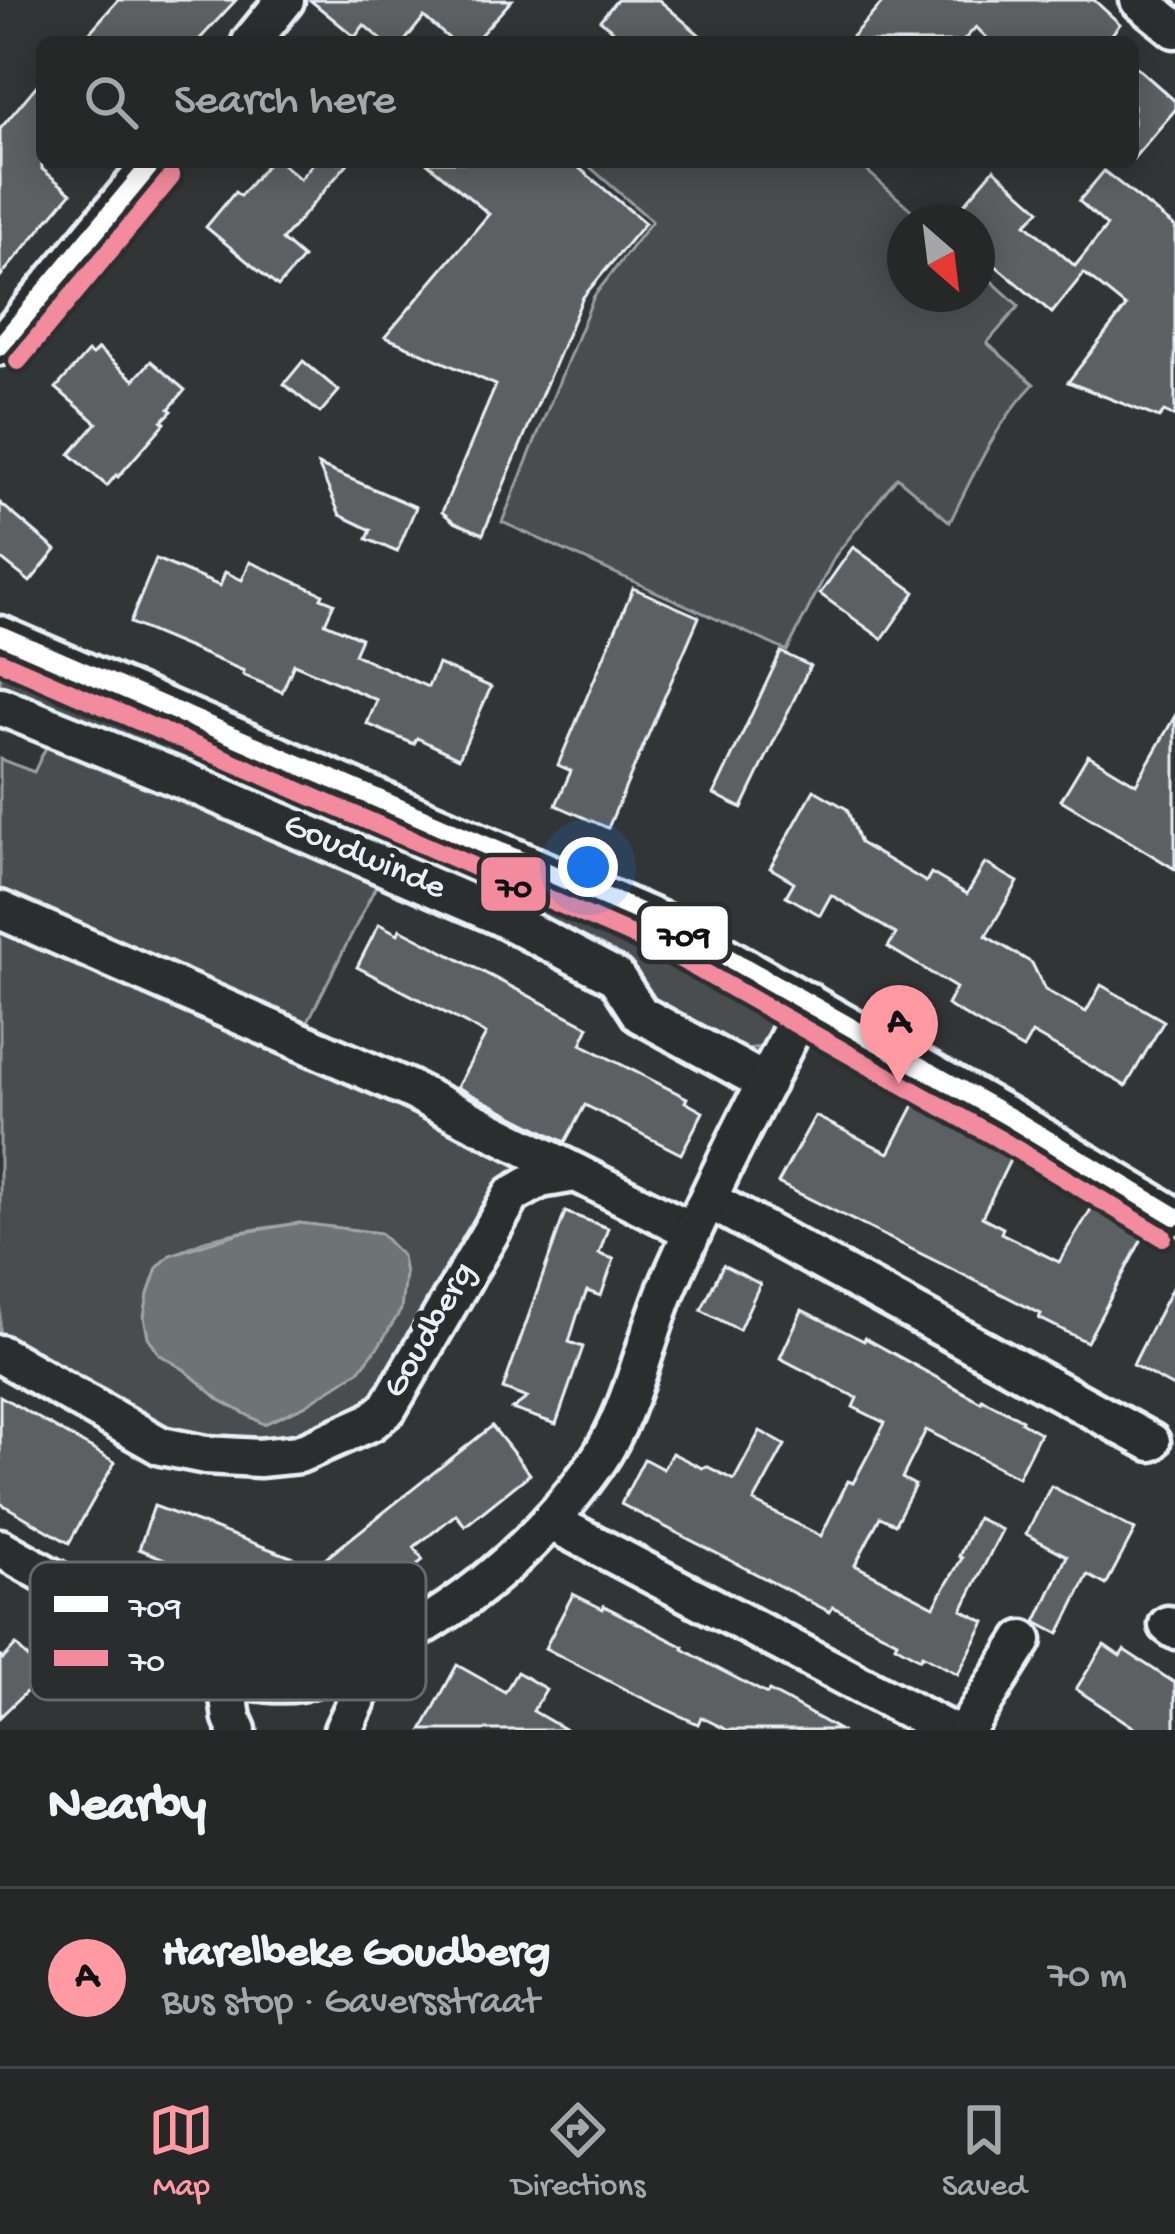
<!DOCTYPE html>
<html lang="en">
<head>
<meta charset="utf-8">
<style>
  :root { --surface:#262828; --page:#2e3030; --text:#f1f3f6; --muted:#a4a6a8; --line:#424445; --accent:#ff9aa2 }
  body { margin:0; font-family:"Gochi Hand",sans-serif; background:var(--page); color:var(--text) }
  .compass { position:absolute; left:887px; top:204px; width:108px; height:108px; border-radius:50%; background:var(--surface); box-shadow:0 6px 30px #0003; rotate:152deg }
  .you { position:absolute; left:588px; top:867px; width:42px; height:42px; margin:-30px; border:9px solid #fff; border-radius:50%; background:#1a73e8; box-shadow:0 0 0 18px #1a73e833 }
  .badge { display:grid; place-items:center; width:78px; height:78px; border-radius:50%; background:var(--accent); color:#111; font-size:39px; font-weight:700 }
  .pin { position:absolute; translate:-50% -99px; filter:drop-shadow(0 3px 6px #0008) }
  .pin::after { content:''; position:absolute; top:63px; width:42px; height:36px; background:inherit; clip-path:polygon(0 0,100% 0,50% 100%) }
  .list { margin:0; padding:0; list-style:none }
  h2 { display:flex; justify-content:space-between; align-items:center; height:156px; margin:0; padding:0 48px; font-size:51px }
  h2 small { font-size:39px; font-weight:400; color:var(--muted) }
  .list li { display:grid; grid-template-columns:78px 1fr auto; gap:36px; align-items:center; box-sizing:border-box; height:180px; padding:0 48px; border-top:3px solid var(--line) }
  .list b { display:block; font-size:45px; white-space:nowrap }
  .list p { margin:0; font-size:39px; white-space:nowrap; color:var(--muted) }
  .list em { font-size:39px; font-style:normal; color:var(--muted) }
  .icon { flex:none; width:66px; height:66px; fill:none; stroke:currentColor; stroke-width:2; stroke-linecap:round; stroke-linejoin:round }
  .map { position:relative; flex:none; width:1175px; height:1730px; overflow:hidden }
  .search { position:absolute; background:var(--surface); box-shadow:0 6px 30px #0003; left:36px; right:36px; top:36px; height:132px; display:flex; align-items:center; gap:30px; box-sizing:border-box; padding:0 42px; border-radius:18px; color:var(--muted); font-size:45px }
  .sheet { height:336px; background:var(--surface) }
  nav { display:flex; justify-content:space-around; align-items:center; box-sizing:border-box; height:168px; border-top:3px solid var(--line); background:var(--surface); font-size:33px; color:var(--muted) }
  nav a { display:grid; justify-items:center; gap:6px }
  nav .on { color:var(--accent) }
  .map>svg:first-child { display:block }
  .green { fill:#494d4f; stroke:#989fa4; stroke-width:3; fill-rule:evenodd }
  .water { fill:#6e7376; stroke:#9fa5aa; stroke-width:3 }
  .building { fill:#5c6063; stroke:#e8f1f8; stroke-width:3 }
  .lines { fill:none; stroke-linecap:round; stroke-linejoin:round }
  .minor-casing { stroke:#e8f1f8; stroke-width:45 }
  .minor { stroke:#2a2d2e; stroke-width:36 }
  .bus-1-casing { stroke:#2a2d2e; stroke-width:27 }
  .bus-2-casing { stroke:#2a2d2e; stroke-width:27 }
  .bus-1 { stroke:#fff; stroke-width:18 }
  .bus-2 { stroke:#f38b9e; stroke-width:18 }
  .labels { text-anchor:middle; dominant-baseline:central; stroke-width:12; stroke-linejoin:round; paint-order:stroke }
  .street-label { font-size:36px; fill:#e8f1f8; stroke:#2a2d2e }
  .key { fill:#2a2d2e; stroke:#63686b; stroke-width:3 }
  .key-label { font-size:33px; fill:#e8f1f8 }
  .line-badge { stroke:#2a2d2e; stroke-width:4.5 }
  .pale-badge-label { font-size:33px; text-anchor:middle; font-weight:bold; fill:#111 }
</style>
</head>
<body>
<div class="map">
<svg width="1175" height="1730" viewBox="0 0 1175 1730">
  <rect width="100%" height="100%" fill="#323536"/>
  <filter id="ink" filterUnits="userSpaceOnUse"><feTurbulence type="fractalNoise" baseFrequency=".00833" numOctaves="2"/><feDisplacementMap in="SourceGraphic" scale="24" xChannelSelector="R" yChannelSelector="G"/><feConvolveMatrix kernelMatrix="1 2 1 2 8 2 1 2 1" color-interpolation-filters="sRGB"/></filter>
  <g filter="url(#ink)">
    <!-- green -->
    <g class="green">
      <path d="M584,162H857L925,222H905V294H977V268L1019,306L987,343L1034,384C996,423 974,473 950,522L897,477L835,556L787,651L502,522L594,296L652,221Z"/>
      <path d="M0,660L688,954L767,999C774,1019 778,1030 763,1047L735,1050L160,753L0,686Z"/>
      <path d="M49,741L377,884L304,1029L0,898V759L34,772Z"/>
      <path d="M0,923L349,1074L538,1168L450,1277L366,1410L280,1448H259L164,1429L0,1335ZM299,1223L379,1233L306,1405L264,1424L220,1400L185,1370L159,1354L157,1269C191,1234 253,1230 299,1223Z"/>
    </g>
    <!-- water -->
    <path class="water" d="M299,1223L380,1233L402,1256L405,1274L401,1310L380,1344L360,1370L306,1405L264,1424L220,1400L185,1370L159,1354L148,1337L144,1317L148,1294L157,1268L170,1255L239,1233Z"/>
    <!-- building -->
    <g class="building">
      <path d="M118,0H236L197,42H81Z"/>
      <path d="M310,0H512L474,42H453L424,17L404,42H384L364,25L355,37Z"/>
      <path d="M617,0H659L708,42H626L600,20Z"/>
      <path d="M885,0H1094L1120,24L1106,42H991L976,27L962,42H847Z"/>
      <path d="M1133,64L1175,101V110L1133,159Z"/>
      <path d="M42,79V169L71,193L0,277V129Z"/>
      <path d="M269,162H280L300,179L314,162H349L282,240L303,258L278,287L206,227L235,192L240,196Z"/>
      <path d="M426,162H572L645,223L583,297L483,534L454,522L442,512L496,385L385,337L489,214Z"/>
      <path d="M994,169L1040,210L1026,224L1075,266L1107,226L1079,201L1104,171L1175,227V417L1164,412L1159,418L1068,382L1126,307L1084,273L1052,313L977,250V222H949Z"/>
      <path d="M98,349L134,380L151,361L185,390L169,409L172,411L162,421L165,423L118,477L116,475L107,486L70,454L97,423L56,388L88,352L92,355Z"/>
      <path d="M303,361L339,391L320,413L284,384Z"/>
      <path d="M318,465L416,507L397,552L367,539L371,530L340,515Z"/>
      <path d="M0,503L56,550L30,582L0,558Z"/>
      <path d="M853,547L915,592L882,639L820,594Z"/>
      <path d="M156,559L220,586L225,572L242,580L250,562L323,594L321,598L334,603L325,623L361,638L354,654L428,687L438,664L491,687L459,758L417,738L414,744L367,724L377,700L294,664L282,692L243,675L244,671L130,623Z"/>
      <path d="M633,588L699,617L608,828L556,805L571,771L558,765Z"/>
      <path d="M781,652L810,666L742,808L714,794Z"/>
      <path d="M1175,716V869L1061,800L1088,755L1136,784Z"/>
      <path d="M814,790L847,809L860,843L926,882L931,873L967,894L985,863L1018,882L986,936L1032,963L1045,990L1086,1012L1101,985L1164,1021L1126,1086L1032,1033L1023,1049L947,1005L956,988L888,947L896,934L831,895L820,915L786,896L794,882L770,868Z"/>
      <path d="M379,924L398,934L400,929L589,1027L581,1044L687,1098L685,1102L703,1112L681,1154L585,1105L565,1142L457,1087L486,1034L357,967Z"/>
      <path d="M916,1101L959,1126L957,1128L1012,1156L982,1217L1003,1228L1001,1233L1059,1262L1093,1206L1144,1235L1087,1342L1039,1318L1041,1314L966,1276L778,1183L815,1116L889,1153Z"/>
      <path d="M565,1212L608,1228L599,1254L614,1259L601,1296L587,1291L577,1316L569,1342L583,1347L556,1424L512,1409L527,1398L503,1389Z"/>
      <path d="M723,1265L760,1284L739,1330L701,1310Z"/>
      <path d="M1175,1282V1388L1133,1365Z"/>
      <path d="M802,1310L864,1341L865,1338L981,1402L982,1399L1022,1420L1021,1422L1040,1433L1018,1477L926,1430L902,1478L915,1485L895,1524L880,1517L855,1565L934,1606L962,1558L959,1556L977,1518L1002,1530L962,1610L985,1622L958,1674L922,1655L920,1659L895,1645L897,1641L833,1607L830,1612L621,1504L644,1459L663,1469L672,1453L702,1468L706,1466L734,1480L760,1431L785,1445L754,1502L821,1536L848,1481L853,1483L885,1423L853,1407L857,1398L780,1358Z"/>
      <path d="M0,1396L115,1462L69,1543L0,1503Z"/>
      <path d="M492,1426L530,1474L465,1526L456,1514L435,1531L414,1547L423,1560L359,1611L320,1563Z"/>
      <path d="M1051,1486L1135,1530L1106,1585L1088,1575L1059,1634L1036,1622L1067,1556L1026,1534Z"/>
      <path d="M154,1506L302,1561L280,1619L159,1573L165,1559L139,1549Z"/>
      <path d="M573,1594L603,1609L604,1606L684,1647L683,1649L711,1665L767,1694L769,1691L786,1700L839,1730H727L701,1717L698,1724L634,1694L545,1648Z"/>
      <path d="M16,1645L41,1672L29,1683L32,1686L0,1717V1656L3,1659Z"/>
      <path d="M1104,1645L1120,1656L1124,1650L1175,1683V1730H1138L1076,1689Z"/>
      <path d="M457,1665L505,1692L517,1672L546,1689L533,1711L566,1730H422Z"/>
    </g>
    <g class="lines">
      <defs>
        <g id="minor">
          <path d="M1139,0L1175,29"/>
          <path d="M251,42L285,0"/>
          <path d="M0,346L153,162"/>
          <path d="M0,635L672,926L1011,1118L1175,1216"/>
          <path d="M0,706L197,786L499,916L616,977L640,1014L766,1083"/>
          <path d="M0,910L409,1089L692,1231"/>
          <path d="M709,1200L1151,1442"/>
          <path d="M0,1354L161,1446L206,1455L259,1458L299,1454L371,1422L388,1408L512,1195L540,1179L575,1173"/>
          <path d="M550,1521L947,1730"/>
          <path d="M0,1548L226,1676C249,1680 276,1686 299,1682C313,1680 328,1671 341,1666C445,1626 531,1555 595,1465C631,1414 643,1346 667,1288C709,1191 759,1096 807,1001"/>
          <path d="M1168,1625L1175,1630"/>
          <path d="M226,1676L232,1719L237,1730"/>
          <path d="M343,1730L357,1700L360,1659"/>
          <path d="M966,1730L1023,1640"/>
        </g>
      </defs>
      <!-- minor casing -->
      <use href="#minor" class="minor-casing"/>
      <!-- minor -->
      <use href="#minor" class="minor"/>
      <defs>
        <g id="bus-1">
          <path d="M0,346L153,162"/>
          <path d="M0,635L672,926L1011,1118L1175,1216"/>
        </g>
        <g id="bus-2">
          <path d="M18,361L171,177"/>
          <path d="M0,661L661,948L999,1139L1163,1237"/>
        </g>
      </defs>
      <!-- bus-1 casing -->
      <use href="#bus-1" class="bus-1-casing"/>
      <!-- bus-2 casing -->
      <use href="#bus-2" class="bus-2-casing"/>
      <!-- bus-1 -->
      <use href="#bus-1" class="bus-1"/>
      <!-- bus-2 -->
      <use href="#bus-2" class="bus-2"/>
    </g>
  </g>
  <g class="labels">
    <!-- street labels -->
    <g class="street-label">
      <text transform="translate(364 858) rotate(23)">Goudwinde</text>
      <text transform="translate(431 1331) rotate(-60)">Goudberg</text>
    </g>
  </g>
  <!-- legend -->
  <rect x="30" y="1562" width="396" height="138" rx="18" class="key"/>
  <rect x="54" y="1596" width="54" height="16" fill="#fff"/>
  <rect x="54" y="1650" width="54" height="16" fill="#f38b9e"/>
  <g class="key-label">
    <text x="129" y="1616">709</text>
    <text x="129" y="1670">70</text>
  </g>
  <g class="line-badge">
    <rect x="479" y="855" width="69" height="58" rx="12" fill="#f38b9e"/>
    <rect x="639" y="904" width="91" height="58" rx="12" fill="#fff"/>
  </g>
  <g class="pale-badge-label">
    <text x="514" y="896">70</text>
    <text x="684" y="945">709</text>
  </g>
</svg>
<svg class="compass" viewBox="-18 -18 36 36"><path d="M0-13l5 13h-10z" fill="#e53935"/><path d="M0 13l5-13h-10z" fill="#a4a6a8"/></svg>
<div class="you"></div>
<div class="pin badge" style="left:899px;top:1084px">A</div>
<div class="search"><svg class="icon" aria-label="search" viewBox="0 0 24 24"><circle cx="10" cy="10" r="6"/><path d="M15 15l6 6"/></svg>Search here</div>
</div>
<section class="sheet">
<h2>Nearby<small></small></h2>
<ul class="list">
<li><span class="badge">A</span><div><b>Harelbeke Goudberg</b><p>Bus stop · Gaversstraat</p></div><em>70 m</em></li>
</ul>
</section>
<nav>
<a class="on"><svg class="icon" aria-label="map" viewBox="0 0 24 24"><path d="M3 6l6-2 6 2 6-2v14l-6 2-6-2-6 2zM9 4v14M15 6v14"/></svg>Map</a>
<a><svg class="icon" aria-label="directions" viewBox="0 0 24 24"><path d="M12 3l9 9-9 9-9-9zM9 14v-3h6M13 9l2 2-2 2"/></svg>Directions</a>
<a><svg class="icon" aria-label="saved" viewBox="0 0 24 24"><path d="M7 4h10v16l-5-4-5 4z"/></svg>Saved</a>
</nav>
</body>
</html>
